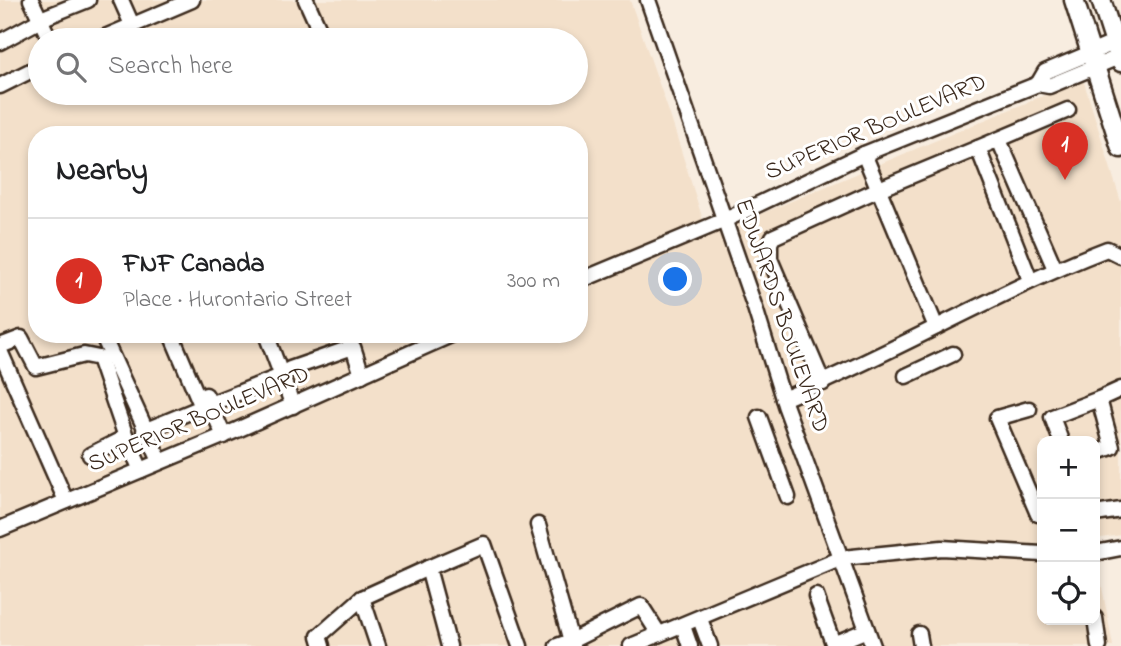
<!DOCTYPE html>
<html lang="en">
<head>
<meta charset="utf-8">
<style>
  :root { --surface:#fff; --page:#f6f6f6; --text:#202124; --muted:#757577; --line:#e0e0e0; --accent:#d93025 }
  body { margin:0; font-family:"Indie Flower",sans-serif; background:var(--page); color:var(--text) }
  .controls { position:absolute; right:21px; bottom:21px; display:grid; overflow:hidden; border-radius:14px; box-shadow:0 4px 10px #0003 }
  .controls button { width:63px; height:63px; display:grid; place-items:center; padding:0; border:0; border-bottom:2px solid var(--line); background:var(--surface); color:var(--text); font:35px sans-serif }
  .you { position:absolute; left:676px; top:280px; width:24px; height:24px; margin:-18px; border:5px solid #fff; border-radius:50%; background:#1a73e8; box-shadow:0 0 0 10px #1a73e833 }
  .badge { display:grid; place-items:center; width:46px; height:46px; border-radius:50%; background:var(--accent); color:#fff; font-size:23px; font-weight:700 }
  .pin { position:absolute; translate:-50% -58px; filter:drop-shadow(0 2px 4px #0008) }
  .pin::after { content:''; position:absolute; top:37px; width:24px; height:21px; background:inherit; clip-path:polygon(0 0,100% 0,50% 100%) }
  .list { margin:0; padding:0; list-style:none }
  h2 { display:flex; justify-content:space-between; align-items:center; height:91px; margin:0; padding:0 28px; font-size:30px }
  h2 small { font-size:23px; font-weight:400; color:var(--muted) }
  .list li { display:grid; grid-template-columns:46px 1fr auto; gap:21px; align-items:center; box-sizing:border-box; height:126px; padding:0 28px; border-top:2px solid var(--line) }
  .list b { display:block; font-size:26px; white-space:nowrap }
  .list p { margin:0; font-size:23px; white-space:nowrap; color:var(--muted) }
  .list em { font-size:23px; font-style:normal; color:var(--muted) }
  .icon { flex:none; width:38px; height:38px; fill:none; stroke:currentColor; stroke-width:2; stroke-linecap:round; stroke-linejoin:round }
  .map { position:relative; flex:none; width:1121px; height:646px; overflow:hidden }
  .search { position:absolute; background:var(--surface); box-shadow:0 4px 10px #0003; left:28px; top:28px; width:560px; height:77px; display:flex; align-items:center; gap:18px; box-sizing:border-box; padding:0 24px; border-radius:38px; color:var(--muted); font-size:26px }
  .panel { position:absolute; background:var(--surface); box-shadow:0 4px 10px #0003; left:28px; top:126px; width:560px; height:217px; border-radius:28px }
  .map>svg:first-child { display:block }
  .built { fill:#f3e0ca; fill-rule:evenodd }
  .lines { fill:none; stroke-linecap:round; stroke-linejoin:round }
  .minor-casing { stroke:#3b2a1e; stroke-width:19 }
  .major-casing { stroke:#3b2a1e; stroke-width:23 }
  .minor { stroke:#fff; stroke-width:14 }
  .major { stroke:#fff; stroke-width:18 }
  .labels { text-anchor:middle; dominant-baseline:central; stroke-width:6; stroke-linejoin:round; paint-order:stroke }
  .street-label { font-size:24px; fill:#3b2a1e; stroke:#fff }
</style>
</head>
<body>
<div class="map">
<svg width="1121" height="646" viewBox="0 0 1121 646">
  <rect width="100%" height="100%" fill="#f8ede0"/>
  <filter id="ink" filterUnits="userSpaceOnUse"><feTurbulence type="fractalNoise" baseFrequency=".0143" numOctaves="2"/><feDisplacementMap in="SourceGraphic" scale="14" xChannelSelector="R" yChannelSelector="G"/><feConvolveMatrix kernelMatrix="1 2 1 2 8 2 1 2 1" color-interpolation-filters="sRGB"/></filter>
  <g filter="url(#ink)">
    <!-- built -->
    <path class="built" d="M0,0H630L670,115L708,236L1083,79L1121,202V535L1095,539V441H1042V620H1095V550L1113,646H0ZM40,40H576V93H40ZM37,135H579V334H37Z"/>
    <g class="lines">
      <defs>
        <g id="minor">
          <path d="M31,0L50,40"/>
          <path d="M121,0L133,27"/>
          <path d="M306,0L324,40"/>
          <path d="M648,0L755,308L785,405L873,646"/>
          <path d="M98,40L192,0"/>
          <path d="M0,42L48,16L88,0"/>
          <path d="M1038,84L1045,72L1121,40"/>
          <path d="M0,86L40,66"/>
          <path d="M999,140L1055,269"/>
          <path d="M978,148L1068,110"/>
          <path d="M864,154L936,327"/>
          <path d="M579,281L725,220L864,154L1038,84L1049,86L1121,56"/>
          <path d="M102,334L160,461"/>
          <path d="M171,334L202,407L281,376L290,369L353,347L362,375"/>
          <path d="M266,334L293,406"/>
          <path d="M0,346L21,338L36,367L84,355L99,358L126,437"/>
          <path d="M0,351L66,501"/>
          <path d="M906,376L953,354"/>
          <path d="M823,383L770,259V243L773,237L879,189L978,148L1030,280"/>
          <path d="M206,395L224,436"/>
          <path d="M783,399C893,354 995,292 1107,249L1121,256"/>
          <path d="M1099,399L1121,389"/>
          <path d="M1029,409L997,418L1038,514"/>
          <path d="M759,417L788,497"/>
          <path d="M144,431L202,407L204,413"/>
          <path d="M1061,441L1052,417L1099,399L1112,447L1095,453"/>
          <path d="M90,455L126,437L141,470"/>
          <path d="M1095,514L1121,510"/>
          <path d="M538,525L571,641L557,646"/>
          <path d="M0,529L237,430L453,334"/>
          <path d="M1095,553L1121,548"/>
          <path d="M816,596L834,646"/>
          <path d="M362,598L378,646"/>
          <path d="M1095,618L1099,646"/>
          <path d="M700,619L710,646"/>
          <path d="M683,626L690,646"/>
          <path d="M919,634L921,646"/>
          <path d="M833,644L867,630"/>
          <path d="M322,646L319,636L362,598L428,568"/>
          <path d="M449,646L428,568L484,544L520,646"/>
          <path d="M572,646L571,641L641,606L659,634"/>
          <path d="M631,646L842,558L942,548L1042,554"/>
        </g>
        <g id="major">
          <path d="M1074,0L1121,148"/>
          <path d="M1101,0L1121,62"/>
        </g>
      </defs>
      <!-- minor casing -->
      <use href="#minor" class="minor-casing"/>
      <!-- major casing -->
      <use href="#major" class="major-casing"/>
      <!-- minor -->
      <use href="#minor" class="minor"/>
      <!-- major -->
      <use href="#major" class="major"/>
    </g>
  </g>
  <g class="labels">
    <!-- street labels -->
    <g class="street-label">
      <text transform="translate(876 128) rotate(-23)">SUPERIOR BOULEVARD</text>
      <text transform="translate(781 316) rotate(71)">EDWARDS BOULEVARD</text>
      <text transform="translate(199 420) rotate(-23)">SUPERIOR BOULEVARD</text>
    </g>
  </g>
</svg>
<div class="controls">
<button>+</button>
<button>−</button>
<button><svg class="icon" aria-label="locate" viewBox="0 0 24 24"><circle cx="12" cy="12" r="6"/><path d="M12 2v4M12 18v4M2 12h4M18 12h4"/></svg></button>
</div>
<div class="you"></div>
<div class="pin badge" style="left:1065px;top:180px">1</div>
<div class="search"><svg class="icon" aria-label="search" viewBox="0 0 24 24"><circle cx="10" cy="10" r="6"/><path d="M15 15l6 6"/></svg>Search here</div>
<section class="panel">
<h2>Nearby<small></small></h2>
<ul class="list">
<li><span class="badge">1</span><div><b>FNF Canada</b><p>Place · Hurontario Street</p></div><em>300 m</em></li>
</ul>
</section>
</div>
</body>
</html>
